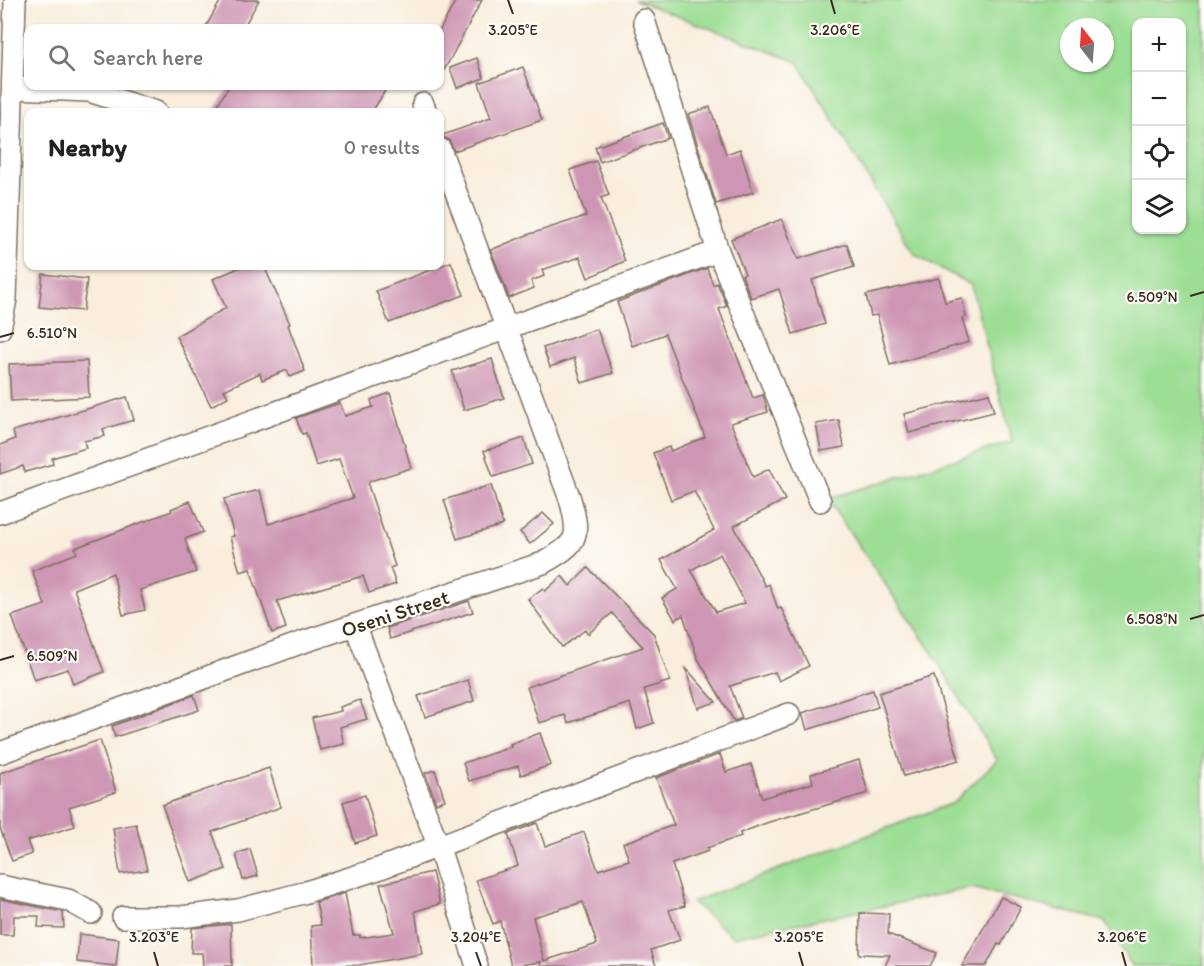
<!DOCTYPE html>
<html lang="en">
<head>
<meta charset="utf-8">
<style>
  :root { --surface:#fff; --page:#f6f6f6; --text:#222; --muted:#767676; --line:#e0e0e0 }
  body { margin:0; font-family:Itim,sans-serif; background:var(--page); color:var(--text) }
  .controls { position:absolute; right:18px; top:18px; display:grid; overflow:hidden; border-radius:12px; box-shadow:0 2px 4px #0004 }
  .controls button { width:54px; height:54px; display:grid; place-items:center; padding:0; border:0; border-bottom:2px solid var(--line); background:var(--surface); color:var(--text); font:30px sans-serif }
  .compass { position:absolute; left:1060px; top:18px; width:54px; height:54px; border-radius:50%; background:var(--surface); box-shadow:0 2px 4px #0004; rotate:343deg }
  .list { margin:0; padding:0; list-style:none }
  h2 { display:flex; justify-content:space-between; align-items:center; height:78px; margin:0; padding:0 24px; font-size:26px }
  h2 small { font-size:20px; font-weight:400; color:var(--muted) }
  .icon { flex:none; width:33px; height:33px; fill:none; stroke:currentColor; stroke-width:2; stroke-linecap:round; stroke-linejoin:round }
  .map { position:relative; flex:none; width:1204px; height:966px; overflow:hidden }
  .search { position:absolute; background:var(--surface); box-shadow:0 2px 4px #0004; left:24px; top:24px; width:420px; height:66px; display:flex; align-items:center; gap:15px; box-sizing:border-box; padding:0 21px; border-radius:12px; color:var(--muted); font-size:22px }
  .panel { position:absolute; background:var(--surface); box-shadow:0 2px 4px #0004; left:24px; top:108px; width:420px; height:162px; border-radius:12px }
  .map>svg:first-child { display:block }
  .green { fill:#9dde95; stroke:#6c845a; stroke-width:1.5; fill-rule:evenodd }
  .building { fill:#ce96b4; fill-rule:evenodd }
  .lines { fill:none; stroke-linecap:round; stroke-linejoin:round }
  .street-casing { stroke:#7e6f61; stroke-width:24 }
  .street { stroke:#fff; stroke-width:21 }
  .ticks { fill:none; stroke:#3b2a1e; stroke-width:2 }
  .labels { text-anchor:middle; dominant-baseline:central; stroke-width:4.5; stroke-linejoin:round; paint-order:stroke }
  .street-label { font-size:21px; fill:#3b2a1e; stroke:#fdfcf7 }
  .ticks-label { font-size:15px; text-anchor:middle; fill:#3b2a1e; stroke:#fdfcf7; stroke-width:4.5; stroke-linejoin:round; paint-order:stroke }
</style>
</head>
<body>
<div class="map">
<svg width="1204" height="966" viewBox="0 0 1204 966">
  <rect width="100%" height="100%" fill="#fdfcf7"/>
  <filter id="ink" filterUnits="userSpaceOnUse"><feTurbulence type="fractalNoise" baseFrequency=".0167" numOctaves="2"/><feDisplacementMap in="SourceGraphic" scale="12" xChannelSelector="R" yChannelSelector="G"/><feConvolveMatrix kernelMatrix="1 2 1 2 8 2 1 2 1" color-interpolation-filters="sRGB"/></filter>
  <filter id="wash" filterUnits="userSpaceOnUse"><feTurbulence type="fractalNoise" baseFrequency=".008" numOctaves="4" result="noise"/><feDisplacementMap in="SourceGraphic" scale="24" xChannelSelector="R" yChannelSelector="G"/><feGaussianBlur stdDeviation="1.35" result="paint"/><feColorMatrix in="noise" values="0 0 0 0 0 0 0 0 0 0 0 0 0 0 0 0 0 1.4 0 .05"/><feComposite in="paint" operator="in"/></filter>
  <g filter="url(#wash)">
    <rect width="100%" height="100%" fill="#f9eede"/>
    <!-- green -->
    <path class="green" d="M635,0H1204V966H1132L1104,921L972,888L733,937L692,902L953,803L997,760L935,657L827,499L1012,442L971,285L914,254L798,62ZM1136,22H1182V230H1136ZM1069,27H1105V63H1069Z"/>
    <g id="blocks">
      <!-- building -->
      <g class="building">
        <path d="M221,0H259L243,28H205Z"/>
        <path d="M456,0H482L440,78V30Z"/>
        <path d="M477,58L484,78L457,88L450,68Z"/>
        <path d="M523,67L542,120L454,151L449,140L440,136L491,118L479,83Z"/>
        <path d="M229,86H388L372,112H213Z"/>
        <path d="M710,107L726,154L740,149L753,192L716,204L688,114Z"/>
        <path d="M663,123L668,138L600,162L595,147Z"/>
        <path d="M596,161L609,195L601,198L625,261L588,278L580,257L542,270L544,276L531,281L534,288L509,298L491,250L527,235L586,216L570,170Z"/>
        <path d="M782,219L798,259L847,244L854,267L812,280L825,324L793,334L779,289L751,298L742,275L745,274L731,239Z"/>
        <path d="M451,262L464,295L389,323L376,291Z"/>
        <path d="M243,266H264L290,324L288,325L305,371L290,377L287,370L262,380L260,373L224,390L228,397L211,406L176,336L226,308L213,279Z"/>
        <path d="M707,268L713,285L717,283L727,306L719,309L753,398L763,395L768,412L731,423L753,477L769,469L785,500L734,526L765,586L769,584L778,609L781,608L809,666L779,681L775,672L730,686L742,718L734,721L697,657L683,615L675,620L662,598L677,589L661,560L714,530L694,491L671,500L653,453L669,447L671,451L705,437L665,334L632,346L617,302ZM720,554L745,603L716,612L691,570Z"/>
        <path d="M43,274L87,279L83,311L39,307Z"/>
        <path d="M939,278L945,302L962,298L966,317L962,318L969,342L890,365L877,315L871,316L866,295Z"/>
        <path d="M597,329L613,373L582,383L574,358L550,367L543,348Z"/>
        <path d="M492,359L504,398L464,410L452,371Z"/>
        <path d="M87,361L89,397L11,401L9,364Z"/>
        <path d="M390,393L411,468L370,481L368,485L395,566L390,568L396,584L369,593L363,576L277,601L286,628L272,633L250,569L240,572L230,537L234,536L224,499L260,490L268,524L353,498L339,459L316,466L306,433L302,434L296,418L340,403L345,416L373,407L371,400Z"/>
        <path d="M989,393L994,412L909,433L904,414Z"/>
        <path d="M127,397L134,420L103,429L105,436L84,441L86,448L52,458L53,464L25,472L23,466L0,474V445L15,439L13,431Z"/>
        <path d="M839,420L844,447L821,451L816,424Z"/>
        <path d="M524,438L532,464L493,477L484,451Z"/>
        <path d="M491,485L503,525L457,539L444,500Z"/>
        <path d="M190,501L203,532L185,539L196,572L140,590L145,610L123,615L113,573L74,589L104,672L73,684L68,669L34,680L12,616L45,605L32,571L77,553L75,548L172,511L171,509Z"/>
        <path d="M543,513L554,524L530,544L520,532Z"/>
        <path d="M588,568L654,634L670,681L644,689L654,723L637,729L630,703L568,723L565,715L539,723L527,687L643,647L612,613L588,634L585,630L562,647L528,599L543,588L545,591L562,576L570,586Z"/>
        <path d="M469,601L473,612L390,639L387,628Z"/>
        <path d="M685,667L716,702L698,708Z"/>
        <path d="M934,676L959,760L904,776L879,693Z"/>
        <path d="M468,680L474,701L425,717L418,696Z"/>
        <path d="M873,690L878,707L807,730L802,713Z"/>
        <path d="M194,695L199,710L115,737L112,726Z"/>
        <path d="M360,700L367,719L340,727L344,744L320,750L312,718L341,711L340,707Z"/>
        <path d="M540,733L551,765L521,775L518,766L469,781L463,763L511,747L510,744Z"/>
        <path d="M100,740L116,792L69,807L75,826L27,841L32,854L12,861L0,828V773Z"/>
        <path d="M720,754L726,772L751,764L762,798L813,783L811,774L859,760L868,793L769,822L740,833L741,836L707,848L708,851L672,864L685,906L669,910L680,940L651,950L656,966H540L541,962L511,966L500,921L493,924L476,880L518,866L508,834L537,823L545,846L584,832L598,870L629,860L623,843L674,825L656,778ZM583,902L597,944L544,961L533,917Z"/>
        <path d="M269,768L281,807L212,832L226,869L190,882L162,805Z"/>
        <path d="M435,770L445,800L436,803L425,773Z"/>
        <path d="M365,795L377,836L355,843L343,802Z"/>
        <path d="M136,824L147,870L120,874L113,828Z"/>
        <path d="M250,849L258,876L243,880L236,854Z"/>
        <path d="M432,872L440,904L415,911L422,954L359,965L313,966L311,926L321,925L316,902L345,893L353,935H360V938L394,933L380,884Z"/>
        <path d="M1001,897L1021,907L1001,945L998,944L986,966H962Z"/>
        <path d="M0,899L63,912L64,928L38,927L39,916H14L13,935H0Z"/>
        <path d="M860,913L889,914L888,934L937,953L930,966H885L890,955L859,954Z"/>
        <path d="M231,924L232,966H203L202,953H191L192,928Z"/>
        <path d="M79,934L119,939L116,966L77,962Z"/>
      </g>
    </g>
  </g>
  <g filter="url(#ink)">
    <use href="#blocks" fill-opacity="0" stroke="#7e6f61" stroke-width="1.5"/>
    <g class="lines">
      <defs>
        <g id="street">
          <path d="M14,88L89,91L156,112"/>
          <path d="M423,104L426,112"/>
          <path d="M718,251L820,501"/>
          <path d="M0,329L6,299L15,0"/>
          <path d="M0,513L718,251L644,20"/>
          <path d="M356,627L438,845L477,966"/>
          <path d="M0,753L303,642L543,563C578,543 581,538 570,499L440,149"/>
          <path d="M0,886L68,900L91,913"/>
          <path d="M123,917H181L238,910L303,893L378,869L789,714"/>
        </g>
      </defs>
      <!-- street casing -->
      <use href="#street" class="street-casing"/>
      <!-- street -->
      <use href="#street" class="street"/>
    </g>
  </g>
  <!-- ticks -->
  <path class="ticks" d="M508,0L513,14M831,0L835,14M1190,296L1204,292M0,337L14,333M1190,619L1204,615M0,660L14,656M154,952L158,966M476,952L481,966M799,952L803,966M1122,952L1126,966"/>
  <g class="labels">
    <!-- street labels -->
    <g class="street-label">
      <text transform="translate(395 613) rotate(-18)">Oseni Street</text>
    </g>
  </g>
  <g class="ticks-label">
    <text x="513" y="35">3.205°E</text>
    <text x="835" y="35">3.206°E</text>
    <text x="1152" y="302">6.509°N</text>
    <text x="52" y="338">6.510°N</text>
    <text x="1152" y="624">6.508°N</text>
    <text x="52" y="661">6.509°N</text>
    <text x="154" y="942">3.203°E</text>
    <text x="476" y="942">3.204°E</text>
    <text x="799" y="942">3.205°E</text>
    <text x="1122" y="942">3.206°E</text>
  </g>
</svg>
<div class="controls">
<button>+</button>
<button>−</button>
<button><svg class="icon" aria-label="locate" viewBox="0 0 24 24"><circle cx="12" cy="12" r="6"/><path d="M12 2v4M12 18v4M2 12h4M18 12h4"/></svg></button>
<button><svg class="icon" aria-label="layers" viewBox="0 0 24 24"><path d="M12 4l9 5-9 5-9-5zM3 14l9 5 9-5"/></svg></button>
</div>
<svg class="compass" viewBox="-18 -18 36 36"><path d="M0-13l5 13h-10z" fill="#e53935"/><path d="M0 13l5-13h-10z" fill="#767676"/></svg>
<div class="search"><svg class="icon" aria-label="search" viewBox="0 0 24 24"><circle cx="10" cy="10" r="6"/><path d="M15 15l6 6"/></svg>Search here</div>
<section class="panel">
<h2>Nearby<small>0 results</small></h2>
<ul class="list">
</ul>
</section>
</div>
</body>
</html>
